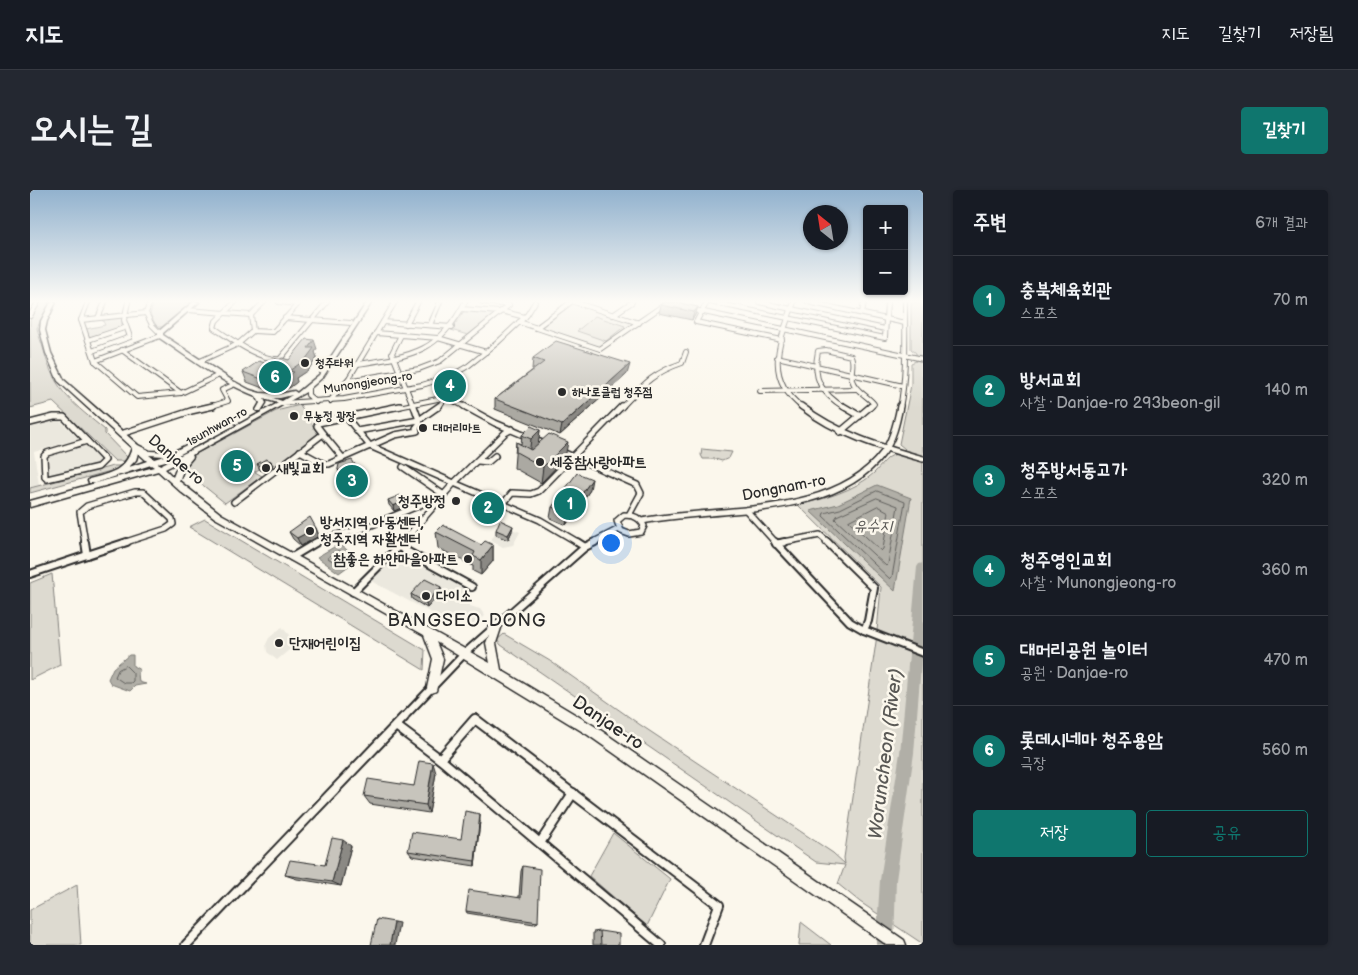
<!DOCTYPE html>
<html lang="ko">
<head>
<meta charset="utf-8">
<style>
  :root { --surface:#171b24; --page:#242831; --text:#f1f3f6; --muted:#9ea1a6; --line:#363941; --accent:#0f766e }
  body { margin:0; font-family:"Balsamiq Sans","Poor Story",sans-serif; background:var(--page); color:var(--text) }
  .controls { position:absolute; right:15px; top:15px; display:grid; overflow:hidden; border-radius:5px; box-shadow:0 1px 4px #0004 }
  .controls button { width:45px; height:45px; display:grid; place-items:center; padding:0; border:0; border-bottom:1px solid var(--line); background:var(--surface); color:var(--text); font:25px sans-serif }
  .compass { position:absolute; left:773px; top:15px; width:45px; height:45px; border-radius:50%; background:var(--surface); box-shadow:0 1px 4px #0004; rotate:330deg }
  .you { position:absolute; left:580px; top:352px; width:18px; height:18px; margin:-12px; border:4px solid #fff; border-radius:50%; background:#1a73e8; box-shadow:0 0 0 8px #1a73e833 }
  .badge { display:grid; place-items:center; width:32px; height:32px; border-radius:50%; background:var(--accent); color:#fff; font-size:16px; font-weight:700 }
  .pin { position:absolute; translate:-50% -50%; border:2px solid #fff; box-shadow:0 1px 5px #0006 }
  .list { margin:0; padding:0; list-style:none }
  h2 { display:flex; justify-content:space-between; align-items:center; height:65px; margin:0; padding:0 20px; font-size:21px }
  h2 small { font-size:16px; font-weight:400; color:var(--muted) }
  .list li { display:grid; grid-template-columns:32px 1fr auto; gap:15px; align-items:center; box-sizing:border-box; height:90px; padding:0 20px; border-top:1px solid var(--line) }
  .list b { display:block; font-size:19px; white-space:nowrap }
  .list p { margin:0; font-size:16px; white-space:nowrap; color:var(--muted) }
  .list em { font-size:16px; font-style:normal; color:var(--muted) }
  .actions { display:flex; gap:10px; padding:15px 20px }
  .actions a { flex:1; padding:11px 0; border:1px solid var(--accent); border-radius:5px; text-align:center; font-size:18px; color:var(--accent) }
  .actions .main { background:var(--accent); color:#fff }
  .map { position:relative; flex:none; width:893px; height:755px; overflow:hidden; border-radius:5px }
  header { display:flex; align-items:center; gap:30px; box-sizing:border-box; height:70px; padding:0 25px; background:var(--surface); border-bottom:1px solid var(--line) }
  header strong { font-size:24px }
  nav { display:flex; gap:28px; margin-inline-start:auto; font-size:18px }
  .intro { display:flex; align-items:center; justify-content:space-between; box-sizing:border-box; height:120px; padding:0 30px }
  h1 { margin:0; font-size:35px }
  .button { padding:12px 22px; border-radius:5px; background:var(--accent); color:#fff; font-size:18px; font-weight:700 }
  main { display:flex; gap:30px; padding:0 30px }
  aside { flex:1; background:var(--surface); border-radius:5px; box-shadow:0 1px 4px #0004 }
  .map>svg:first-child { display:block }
  .built { fill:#ebe8de }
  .green { fill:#dddad0; stroke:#84827e }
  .water { fill:#b1afa7; stroke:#7b7a75 }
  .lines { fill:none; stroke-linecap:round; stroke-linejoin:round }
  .shore { stroke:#61605d; stroke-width:1 }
  .river { fill:#b1afa7; fill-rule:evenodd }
  .street-far3-casing { stroke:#2b2b2b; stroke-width:6 }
  .street-far2-casing { stroke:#2b2b2b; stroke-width:8 }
  .street-far1-casing { stroke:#2b2b2b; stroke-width:10 }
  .street-casing { stroke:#2b2b2b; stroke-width:12 }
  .secondary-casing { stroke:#2b2b2b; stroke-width:3 }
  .street-far3 { stroke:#fbf7ec; stroke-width:4 }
  .street-far2 { stroke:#fbf7ec; stroke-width:5 }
  .street-far1 { stroke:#fbf7ec; stroke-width:6 }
  .street { stroke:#fbf7ec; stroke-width:8 }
  .secondary { fill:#fbf7ec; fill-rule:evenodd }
  .wall { fill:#aba9a2; stroke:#2b2b2b }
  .shaded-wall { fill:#8b8984; stroke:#2b2b2b }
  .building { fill:#c7c4bc; stroke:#2b2b2b }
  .poi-dot { fill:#2b2b2b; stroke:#fbf7ec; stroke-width:2 }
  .labels { text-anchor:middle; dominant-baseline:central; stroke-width:5; stroke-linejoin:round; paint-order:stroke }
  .far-poi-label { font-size:12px; font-weight:bold; fill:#2b2b2b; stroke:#fbf7ec; text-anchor:start }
  .far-street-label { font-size:12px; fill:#2b2b2b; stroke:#fbf7ec }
  .street-label { font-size:15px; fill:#2b2b2b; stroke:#fbf7ec }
  .poi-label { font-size:15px; font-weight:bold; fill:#2b2b2b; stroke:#fbf7ec; text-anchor:start }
  .water-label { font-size:16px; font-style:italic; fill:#5a5956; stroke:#fbf7ec }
  .quarter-label { font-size:18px; letter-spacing:1px; fill:#2b2b2b; stroke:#fbf7ec }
  .near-street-label { font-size:18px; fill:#2b2b2b; stroke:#fbf7ec }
  .near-water-label { font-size:19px; font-style:italic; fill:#5a5956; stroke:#fbf7ec }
</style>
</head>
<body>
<header>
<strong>지도</strong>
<nav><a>지도</a><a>길찾기</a><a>저장됨</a></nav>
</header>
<div class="intro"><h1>오시는 길</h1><a class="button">길찾기</a></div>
<main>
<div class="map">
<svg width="893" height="755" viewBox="0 0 893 755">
  <rect width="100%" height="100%" fill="#fbf7ec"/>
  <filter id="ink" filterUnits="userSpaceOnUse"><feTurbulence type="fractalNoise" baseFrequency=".02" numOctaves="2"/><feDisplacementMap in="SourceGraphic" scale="10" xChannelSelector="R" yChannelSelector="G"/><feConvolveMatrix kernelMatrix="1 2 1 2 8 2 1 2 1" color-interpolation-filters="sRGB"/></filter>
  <g filter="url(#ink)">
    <!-- built -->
    <g class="built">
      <path d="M540,114H544L603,133L571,156H566L510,136Z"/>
      <path d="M27,228L49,249L4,262L9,295L0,298V234Z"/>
      <path d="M53,255L56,256L71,270L67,274L24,286L19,285V267L23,264Z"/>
      <path d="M468,333L490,342L483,355L473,357L460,350L464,346Z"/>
      <path d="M372,362L441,400L440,416L450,419L455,426L439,439L428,437L341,391V387L365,363Z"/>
      <path d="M252,437L259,445V450L265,455L247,470L237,462L236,454L239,448Z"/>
    </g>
    <!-- green -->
    <g class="green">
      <path d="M11,112H20L7,138C8,146 12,153 14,161C24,201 45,215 75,240V244L99,269L96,271H85L23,212L0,218V130Z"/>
      <path d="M124,112H163L134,137H127L120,124Z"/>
      <path d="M881,112H893V754L830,712L808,694L815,675L786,672L471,455L467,450L474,444L520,471L609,534L803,663L815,674L814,668L846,452L851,397L768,315C794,309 824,301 844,283C849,278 853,272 858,268C863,264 870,264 875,259L869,254L881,195V173L886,171V163L881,159Z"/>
      <path d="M435,120L468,122L441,146L421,140Z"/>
      <path d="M565,126L595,136L576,151L547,141Z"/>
      <path d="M92,127V136L90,138L59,147L56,139L75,135L72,129Z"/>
      <path d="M270,215L288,244L246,276L238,272L225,282L232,286L195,313L154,280L156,273L164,265L246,221Z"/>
      <path d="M672,259L702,262L699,268L692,271L685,269H673L671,265Z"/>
      <path d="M83,276H90L88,279L0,303V298Z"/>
      <path d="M175,329L395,460L394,480L159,337Z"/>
      <path d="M22,384L30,475L0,490V393Z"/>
      <path d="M583,643L640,689L617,736L559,686Z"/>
      <path d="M47,695L51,755H0V720Z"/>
      <path d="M771,732L801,755H769Z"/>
    </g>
    <!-- water -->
    <g class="water">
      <path d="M847,295L881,308L865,401L780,321L808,314Z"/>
      <path d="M311,355L328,369L309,383L287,367L304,357Z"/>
      <path d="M99,465H103V476L110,480L108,483L109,492L116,494L105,496L100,501L81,494L78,489L83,478Z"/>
    </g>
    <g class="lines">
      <!-- shore -->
      <g class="shore">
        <path d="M847,301L875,312L862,387L860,389L793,326L794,323L810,319Z"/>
        <path d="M847,308L868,316L858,374L856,376L805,329L807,326Z"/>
        <path d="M848,316L859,322L853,359L851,361L819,331Z"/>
        <path d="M306,361H310L318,368L310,376L298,368Z"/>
        <path d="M96,476L103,483V491L101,493H94L85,487L88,480Z"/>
      </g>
      <!-- river -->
      <path class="river" d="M893,373V450L884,563L866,690L864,755H846L850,690L870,563L887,377L889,374Z"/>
      <defs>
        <g id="street-far3">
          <path d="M58,112L51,130L65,171"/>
          <path d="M120,112L116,123L122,135L130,143"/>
          <path d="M205,112L186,131L184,138C201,149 230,171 250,169L297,112"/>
          <path d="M453,112L479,115"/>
          <path d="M544,112L609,133"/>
          <path d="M677,112L666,132L752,150"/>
          <path d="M680,112L855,148L857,112"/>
          <path d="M729,112L855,139"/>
          <path d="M764,112C750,151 732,187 773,218"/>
          <path d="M778,112L875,133"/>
          <path d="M432,119L470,122"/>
          <path d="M660,119L893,169"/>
          <path d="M158,120L221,125"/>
          <path d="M471,121L495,127"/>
          <path d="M832,123L834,112"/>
          <path d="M221,125L223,141L243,142L268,114L249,112"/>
          <path d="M221,125L234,112"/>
          <path d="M583,125L602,112"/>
          <path d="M0,126L8,112"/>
          <path d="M68,128L75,112"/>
          <path d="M255,128L321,133"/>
          <path d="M51,130L116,123"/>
          <path d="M353,132L422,137"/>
          <path d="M489,132L570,159L638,112"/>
          <path d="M376,134L388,112"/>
          <path d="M400,135L410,112"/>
          <path d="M506,138L541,112"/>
          <path d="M346,143L408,148L456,162"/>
          <path d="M371,145L362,163L384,218"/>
          <path d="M58,150L94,138"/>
          <path d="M92,160L151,203"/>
          <path d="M62,161L100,147L94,130L98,112"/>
          <path d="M747,167L873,196"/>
          <path d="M65,171L107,207L151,203L189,185"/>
          <path d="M65,171L130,146"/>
          <path d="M168,172L208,154L223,141"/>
          <path d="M328,174C381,166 409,163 435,112"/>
          <path d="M317,191L389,179L410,171L479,115"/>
          <path d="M278,197V205L286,212"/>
          <path d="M730,201L827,199"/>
          <path d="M300,211L319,188L365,112"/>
          <path d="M253,213L314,209L392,195L421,186L438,176L467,153L497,125L505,112"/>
          <path d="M176,218L198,211L192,200L205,194"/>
          <path d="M364,218L417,207L437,218"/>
          <path d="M408,218L416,207"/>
          <path d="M591,218C612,196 622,183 652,173L656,162"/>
          <path d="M815,218C791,203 782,189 788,161L796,160L821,166C825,175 820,181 822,190C825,201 838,206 844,214L840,218"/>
          <path d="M870,218C877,183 875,147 875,112"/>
        </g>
        <g id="street-far2">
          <path d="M384,216L389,230"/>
          <path d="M434,216L465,233L517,255"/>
          <path d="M771,216C807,244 850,257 893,269"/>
          <path d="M813,216L830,226"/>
          <path d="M316,227L340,256L424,293L475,243L482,239"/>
          <path d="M0,233L24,227H34L57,251"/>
          <path d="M327,241L389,230L409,216"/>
          <path d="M810,242L841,216"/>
          <path d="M91,244L161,221L183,216"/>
          <path d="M293,244L312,267"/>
          <path d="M57,251L75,270L68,277L17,289L15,287L14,266L17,263Z"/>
          <path d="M270,261L294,274H299L365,245L387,241L386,238L390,233L389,230"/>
          <path d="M530,261L607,295L611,303L599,325"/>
          <path d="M448,271L458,272L465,266"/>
          <path d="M373,277L414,305"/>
          <path d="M204,312L293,244L287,236L288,233L370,216"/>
          <path d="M473,314L482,303L501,304L509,301L592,216"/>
          <path d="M716,320L746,353"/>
          <path d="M594,325C603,325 610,327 614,336L611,342L599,344L591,341L587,331Z"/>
          <path d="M612,331C686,316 803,330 853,263C863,250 867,232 870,216"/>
          <path d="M55,353L50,322L57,316L105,302H113L142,329L143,334L136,339L93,353"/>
          <path d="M284,353L295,348L332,339L412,306"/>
          <path d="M372,353L424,293L510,330L549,353"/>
          <path d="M562,353L589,339"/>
          <path d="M749,353L790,345L799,353"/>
        </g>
        <g id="street-far1">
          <path d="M55,352L57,365"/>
          <path d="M547,352L555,357"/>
          <path d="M745,352L820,432L834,440L893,463"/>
          <path d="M797,352L844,398L838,431L834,440"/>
          <path d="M746,354L755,352"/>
          <path d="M369,357L442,397"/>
          <path d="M57,365L97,352"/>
          <path d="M262,367L287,352"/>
          <path d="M0,384L57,365"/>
          <path d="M323,402L373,352"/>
          <path d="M372,529L435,463L555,357L565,352"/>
        </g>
        <g id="street">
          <path d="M366,536L410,569L631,755"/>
          <path d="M410,569L445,529L689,715L674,755"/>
          <path d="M510,653L543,603"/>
          <path d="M156,755L374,527"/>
        </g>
        <path id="secondary" d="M21,112H26L17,131L15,140L21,163L34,190L108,255L120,261L142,262L200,234H204L205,235L139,270L128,273L130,275L171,255L248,213L234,209L236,213L231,221H227L226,220L230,213L226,206C193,194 158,167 128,147V142L163,112H169L133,143V145L203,191L220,200L230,203L250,204L264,201L267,203L289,185L337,112H342L293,187L276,202L162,265L163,267L154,278L149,291L191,324L460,473L456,453L464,432L467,431L470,432L472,435L466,453L471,480L566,537L874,750L876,755H857L558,545L406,452L413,469L406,501L402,503L398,501L397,498L403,469L394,445L185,328L151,302L128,281L0,317V311L124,277L121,275L65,293H59L58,291L59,289C81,283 95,281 102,258L28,191L16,163L10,140L11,131ZM262,205L252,211L243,208H250ZM108,263L117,271L99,277L106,270ZM119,265L134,266L124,269ZM153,270L147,277L143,287L135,279Z"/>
      </defs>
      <!-- street-far3 casing -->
      <use href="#street-far3" class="street-far3-casing"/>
      <!-- street-far2 casing -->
      <use href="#street-far2" class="street-far2-casing"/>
      <!-- street-far1 casing -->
      <use href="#street-far1" class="street-far1-casing"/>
      <!-- street casing -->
      <use href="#street" class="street-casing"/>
      <!-- secondary casing -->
      <use href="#secondary" class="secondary-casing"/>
      <!-- street-far3 -->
      <use href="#street-far3" class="street-far3"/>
      <!-- street-far2 -->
      <use href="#street-far2" class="street-far2"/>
      <!-- street-far1 -->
      <use href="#street-far1" class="street-far1"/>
      <!-- street -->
      <use href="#street" class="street"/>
      <!-- secondary -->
      <use href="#secondary" class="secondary"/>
    </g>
    <!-- wall -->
    <g class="wall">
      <path d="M631,115L668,117L665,125L662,130L629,123Z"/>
      <path d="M287,159L285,162L287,168L278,180L266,188L267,192L259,198L255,197L247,202L241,201L217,192L213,182L249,170H259Z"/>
      <path d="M503,168L597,184L530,245L465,219V209L504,179H502Z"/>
      <path d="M510,240L508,254L535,268L511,293L484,278L486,252L491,254L492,245Z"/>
      <path d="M241,271L243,277L235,282L230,280L227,274Z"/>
      <path d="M308,279L335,295L318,301L310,287Z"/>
      <path d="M560,300L536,335L520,328L522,317Z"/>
      <path d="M469,309V317L460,328L448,325L447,320V312Z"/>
      <path d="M358,310L375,311L376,316L364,321L359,315Z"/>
      <path d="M286,338L289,346L271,356L263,349L259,342Z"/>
      <path d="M466,340L482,341L478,350L466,345Z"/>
      <path d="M406,342L451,355H463V371L451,385L443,381V376L408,358Z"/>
      <path d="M411,397V402L397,418L382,409L381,404Z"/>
      <path d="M406,583L399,623L340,614L334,606L384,596Z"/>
      <path d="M450,631L445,676L382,666L378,661L431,649Z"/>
      <path d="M321,656L311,696L267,689L255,685L295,675Z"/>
      <path d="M493,676L508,732L504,734L437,723L436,721L489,707L491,681Z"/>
      <path d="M570,741L589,755H563V742Z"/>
    </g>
    <!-- shaded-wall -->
    <g class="shaded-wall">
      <path d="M668,117L665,125L662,130L664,122Z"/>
      <path d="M284,150L287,159L285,162L287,168L278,180L266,188L267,192L259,198L256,188L259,181L278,158Z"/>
      <path d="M600,174L597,184L530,245L532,235Z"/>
      <path d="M252,187L255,197L247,202L244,192Z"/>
      <path d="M510,240L508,257L499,265L501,249Z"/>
      <path d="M538,252L535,268L511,293L513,277Z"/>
      <path d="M241,271L243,277L235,282L233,277Z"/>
      <path d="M333,287L335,295L318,301L315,293Z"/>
      <path d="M562,289L560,300L536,335L538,324Z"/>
      <path d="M469,309V317L460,328L461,320Z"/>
      <path d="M375,311L376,316L364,321L363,316Z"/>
      <path d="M483,336L482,341L478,350V345Z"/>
      <path d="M286,338L289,346L271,356L267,348Z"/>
      <path d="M463,355V371L451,385V370Z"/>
      <path d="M411,397V402L397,418L396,413Z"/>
      <path d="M403,573L406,583L399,623L396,615Z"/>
      <path d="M450,624V631L445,676V671Z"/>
      <path d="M313,650L321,656L311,696L302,692Z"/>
      <path d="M364,732L369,733L365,755H360Z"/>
    </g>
    <!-- building -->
    <g class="building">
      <path d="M635,112H646L668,117L664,122L631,115Z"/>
      <path d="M276,149L284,150L278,158H284L275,170L259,181L264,182L256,188L252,187L244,192L237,191L213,182L229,171L237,174L244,168L249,170L252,168L259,170Z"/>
      <path d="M526,151L600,174L532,235L465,209L514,172L503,168Z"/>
      <path d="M501,236L510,240L501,249L492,245Z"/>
      <path d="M519,244L538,252L513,277L486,262V252L501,260Z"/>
      <path d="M236,269L241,271L233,277L227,274Z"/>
      <path d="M322,270L333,287L315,293L308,279L309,274Z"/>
      <path d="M547,283L562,289L538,324L522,317Z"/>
      <path d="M456,303L469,309L461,320L448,317L447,312Z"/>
      <path d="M371,305L375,311L363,316L358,310Z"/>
      <path d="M280,327L286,338L267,348L259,342Z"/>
      <path d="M470,330L483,336L478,345L466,340Z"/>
      <path d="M413,335L451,355L455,351L463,355L451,370L443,366L445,362L406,342Z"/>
      <path d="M395,389L411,397L396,413L381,404Z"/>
      <path d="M389,571L403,573L396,615L334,606L338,589L384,596Z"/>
      <path d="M435,621L450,624L445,671L378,661L382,642L431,649Z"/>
      <path d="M302,648L313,650L302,692L255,685L260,670L295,675Z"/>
      <path d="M493,676L510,679L508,732L436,721L439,700L491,708Z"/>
      <path d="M347,729L364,732L360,755H341Z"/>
      <path d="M570,741L589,744V755H571Z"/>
    </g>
  </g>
  <!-- sky -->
  <linearGradient id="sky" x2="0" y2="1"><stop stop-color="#92b2ce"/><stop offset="0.51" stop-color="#fdfbf6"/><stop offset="1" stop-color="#fdfbf6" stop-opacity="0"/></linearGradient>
  <rect width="893" height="218" fill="url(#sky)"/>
  <!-- markers -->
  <g class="poi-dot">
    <circle cx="275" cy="173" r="5"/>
    <circle cx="532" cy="202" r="5"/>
    <circle cx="264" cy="226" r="5"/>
    <circle cx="393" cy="238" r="5"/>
    <circle cx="510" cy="272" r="5"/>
    <circle cx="236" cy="278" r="5"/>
    <circle cx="426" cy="311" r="5"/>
    <circle cx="280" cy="341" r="5"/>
    <circle cx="438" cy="369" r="5"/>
    <circle cx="396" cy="406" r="5"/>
    <circle cx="249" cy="453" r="5"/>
  </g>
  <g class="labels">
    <!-- far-poi labels -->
    <g class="far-poi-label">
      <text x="285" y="173">청주타워</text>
      <text x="542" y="202">하나로클럽 청주점</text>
      <text x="274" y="226">무농정 광장</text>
      <text x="403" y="238">대머리마트</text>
    </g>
    <!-- far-street labels -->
    <g class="far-street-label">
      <text transform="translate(338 193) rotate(-9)">Munongjeong-ro</text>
      <text transform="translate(187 237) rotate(-29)">1sunhwan-ro</text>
    </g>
    <!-- street labels -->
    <g class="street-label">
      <text transform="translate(146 270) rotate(41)">Danjae-ro</text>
      <text transform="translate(754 298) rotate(-11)">Dongnam-ro</text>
    </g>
    <!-- poi labels -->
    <g class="poi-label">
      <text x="520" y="272">세중참사랑아파트</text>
      <text x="246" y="278">새빛교회</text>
      <text x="416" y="311" text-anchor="end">청주방정</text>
      <text x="290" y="332">방서지역 아동센터,<tspan x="290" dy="17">청주지역 자활센터</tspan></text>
      <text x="428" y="369" text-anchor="end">참좋은 하얀마을아파트</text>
      <text x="406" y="406">다이소</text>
      <text x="259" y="453">단재어린이집</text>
    </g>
    <!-- water labels -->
    <g class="water-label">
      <text x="843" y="336">유수지</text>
    </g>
    <!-- quarter labels -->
    <g class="quarter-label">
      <text x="437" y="430">BANGSEO-DONG</text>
    </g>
    <!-- near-street labels -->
    <g class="near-street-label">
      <text transform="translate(578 533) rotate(34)">Danjae-ro</text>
    </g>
    <!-- near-water labels -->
    <g class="near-water-label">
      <text transform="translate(856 564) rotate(-83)">Woruncheon (River)</text>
    </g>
  </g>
</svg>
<div class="controls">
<button>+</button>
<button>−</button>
</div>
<svg class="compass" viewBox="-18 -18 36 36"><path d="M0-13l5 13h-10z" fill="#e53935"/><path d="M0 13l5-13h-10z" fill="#9ea1a6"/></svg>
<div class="you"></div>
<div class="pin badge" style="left:540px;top:314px">1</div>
<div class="pin badge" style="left:458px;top:318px">2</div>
<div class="pin badge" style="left:322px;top:291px">3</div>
<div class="pin badge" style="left:420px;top:196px">4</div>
<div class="pin badge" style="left:207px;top:276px">5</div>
<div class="pin badge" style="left:245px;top:187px">6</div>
</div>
<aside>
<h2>주변<small>6개 결과</small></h2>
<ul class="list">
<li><span class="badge">1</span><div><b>충북체육회관</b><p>스포츠</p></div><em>70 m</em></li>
<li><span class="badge">2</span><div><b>방서교회</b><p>사찰 · Danjae-ro 293beon-gil</p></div><em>140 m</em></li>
<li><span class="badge">3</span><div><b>청주방서동고가</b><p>스포츠</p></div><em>320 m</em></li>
<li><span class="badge">4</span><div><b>청주영인교회</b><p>사찰 · Munongjeong-ro</p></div><em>360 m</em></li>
<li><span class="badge">5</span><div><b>대머리공원 놀이터</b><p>공원 · Danjae-ro</p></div><em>470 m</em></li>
<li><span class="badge">6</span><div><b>롯데시네마 청주용암</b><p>극장</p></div><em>560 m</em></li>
</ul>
<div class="actions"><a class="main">저장</a><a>공유</a></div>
</aside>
</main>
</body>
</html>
